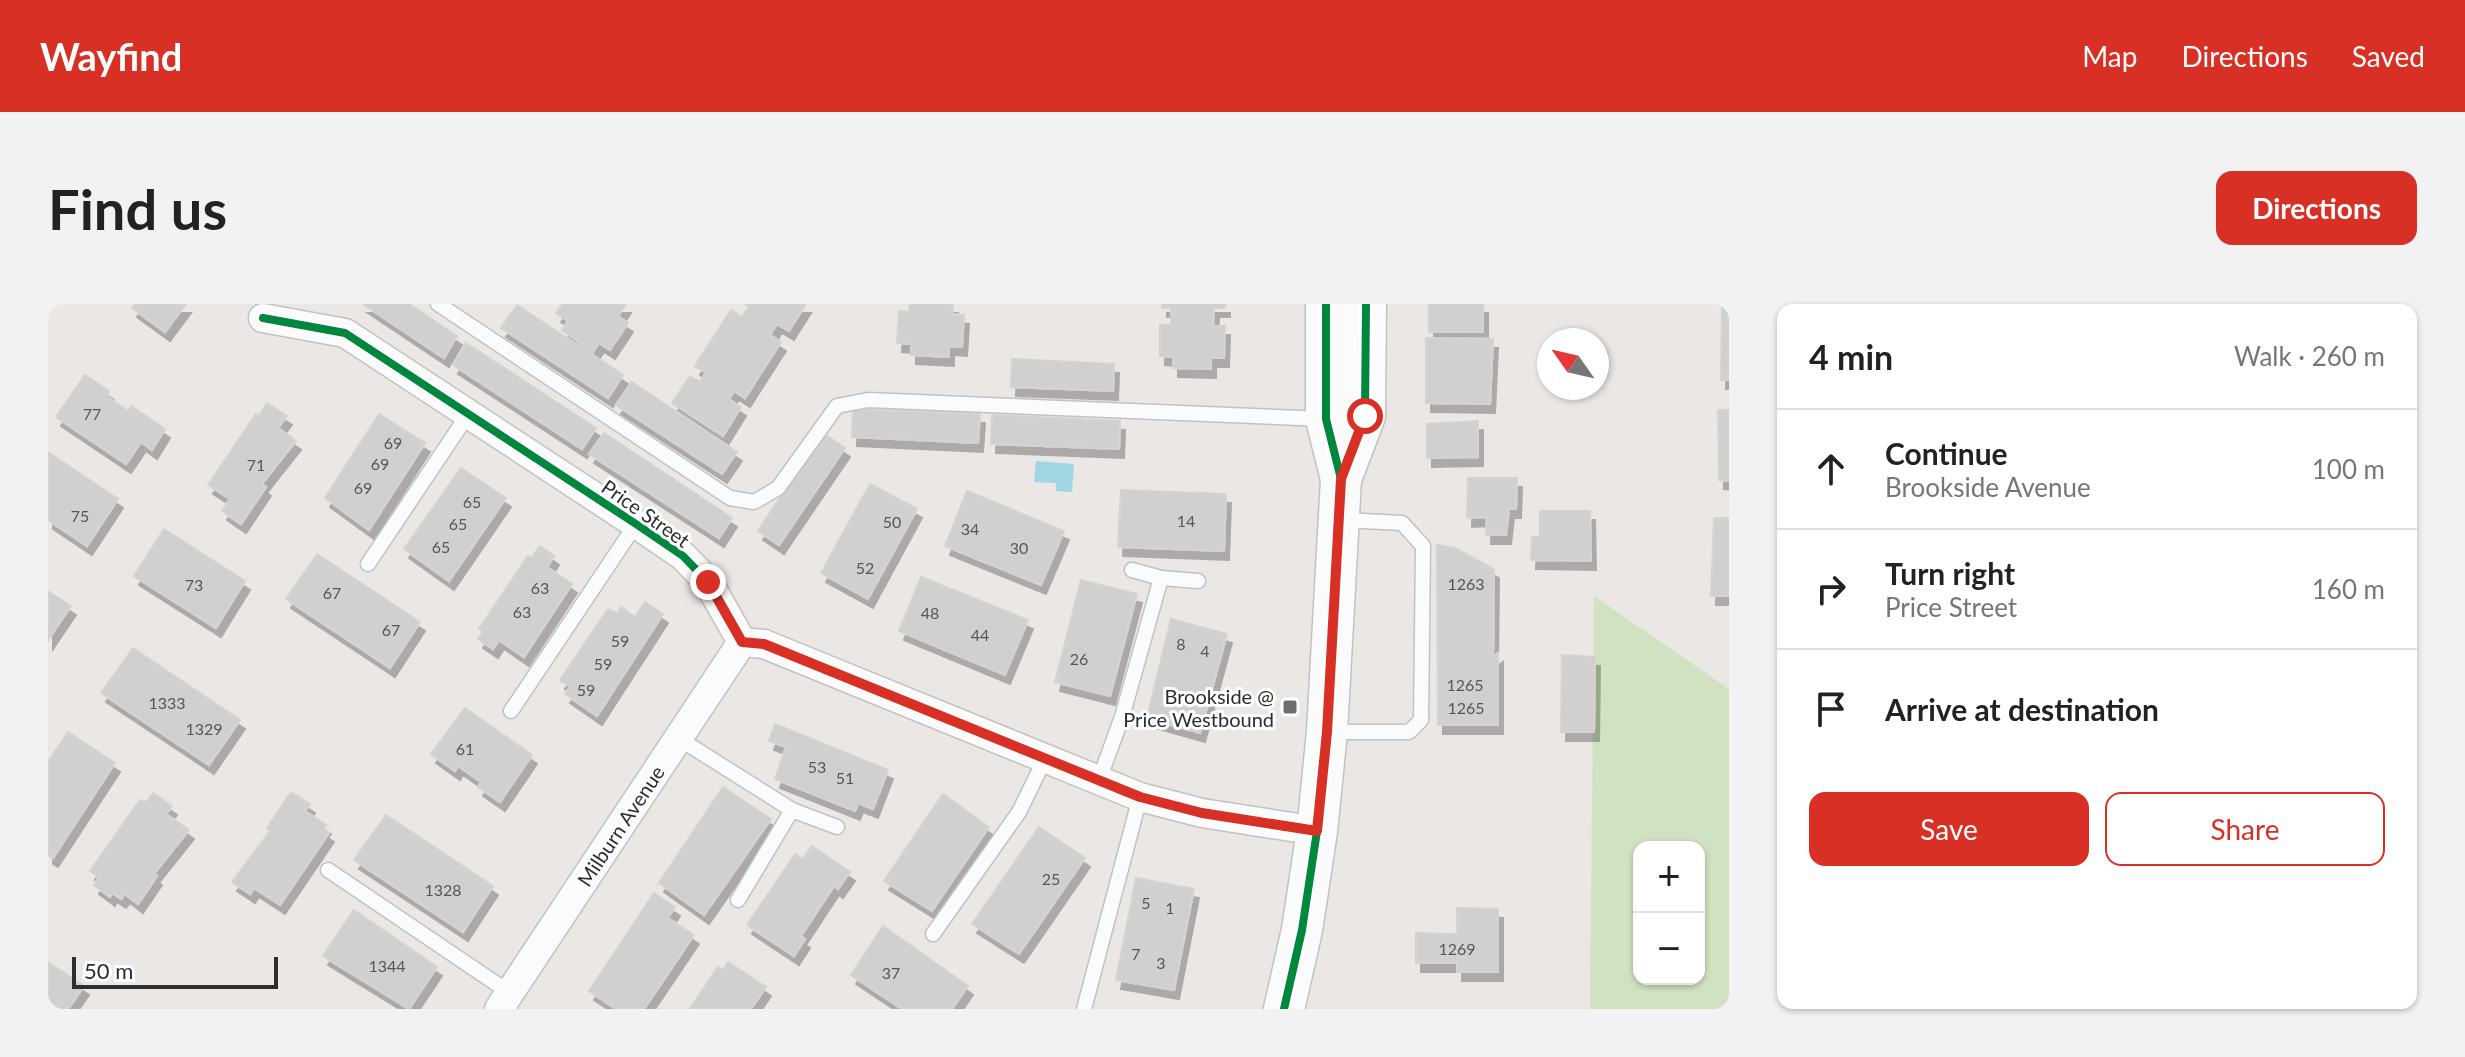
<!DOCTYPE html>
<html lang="en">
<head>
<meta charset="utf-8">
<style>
  :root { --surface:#fff; --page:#f2f2f2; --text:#222; --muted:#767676; --line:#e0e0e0; --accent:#d93025 }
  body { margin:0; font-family:Lato,sans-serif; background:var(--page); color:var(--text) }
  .controls { position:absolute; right:24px; bottom:24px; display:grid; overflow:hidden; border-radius:16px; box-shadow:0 2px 6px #0004 }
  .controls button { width:72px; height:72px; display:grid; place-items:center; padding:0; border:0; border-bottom:2px solid var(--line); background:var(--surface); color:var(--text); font:40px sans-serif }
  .compass { position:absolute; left:1489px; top:24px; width:72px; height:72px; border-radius:50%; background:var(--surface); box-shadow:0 2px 6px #0004; rotate:304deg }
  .scale { position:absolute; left:24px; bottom:20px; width:206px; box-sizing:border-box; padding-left:8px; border:4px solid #2d2d2d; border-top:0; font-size:22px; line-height:28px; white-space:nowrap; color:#2d2d2d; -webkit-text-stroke:6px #fff; paint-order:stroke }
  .stop { position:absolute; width:24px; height:24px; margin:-18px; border:6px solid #d93025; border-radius:50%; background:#fff }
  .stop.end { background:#d93025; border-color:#fff; box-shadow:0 2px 8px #0008 }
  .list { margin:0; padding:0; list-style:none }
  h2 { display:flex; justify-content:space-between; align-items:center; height:104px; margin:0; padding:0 32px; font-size:34px }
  h2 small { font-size:26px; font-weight:400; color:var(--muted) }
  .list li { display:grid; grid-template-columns:52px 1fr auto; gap:24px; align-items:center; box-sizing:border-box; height:120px; padding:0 32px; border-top:2px solid var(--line) }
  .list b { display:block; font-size:30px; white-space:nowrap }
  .list p { margin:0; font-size:26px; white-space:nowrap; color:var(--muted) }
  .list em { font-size:26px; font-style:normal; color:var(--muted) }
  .actions { display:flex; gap:16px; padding:24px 32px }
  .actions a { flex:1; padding:18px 0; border:2px solid var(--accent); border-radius:16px; text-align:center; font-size:28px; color:var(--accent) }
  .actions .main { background:var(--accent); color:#fff }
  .icon { flex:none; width:44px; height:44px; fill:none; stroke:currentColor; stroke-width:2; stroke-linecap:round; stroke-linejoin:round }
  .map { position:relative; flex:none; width:1681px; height:705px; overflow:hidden; border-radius:16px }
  header { display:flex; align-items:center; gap:48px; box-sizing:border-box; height:112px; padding:0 40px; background:var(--accent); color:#fff }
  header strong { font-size:38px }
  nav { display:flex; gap:44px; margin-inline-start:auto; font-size:28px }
  .intro { display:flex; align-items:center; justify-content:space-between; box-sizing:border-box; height:192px; padding:0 48px }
  h1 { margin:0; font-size:56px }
  .button { padding:20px 36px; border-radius:16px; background:var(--accent); color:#fff; font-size:28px; font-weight:700 }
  main { display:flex; gap:48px; padding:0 48px }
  aside { flex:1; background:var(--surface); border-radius:16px; box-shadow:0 2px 6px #0004 }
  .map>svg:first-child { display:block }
  .green { fill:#d1e2c2; fill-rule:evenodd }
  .water { fill:#a1d6e3 }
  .building { fill:#d2d0ce; stroke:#d5d3d0; stroke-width:2; filter:url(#shadow) }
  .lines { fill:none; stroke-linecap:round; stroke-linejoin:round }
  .lane-casing { stroke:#c3c2c3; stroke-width:17 }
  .street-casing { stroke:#c3c2c3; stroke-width:31 }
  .secondary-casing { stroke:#c3c2c3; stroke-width:43 }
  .lane { stroke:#fcfbfb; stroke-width:14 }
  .street { stroke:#fcfbfb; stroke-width:28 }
  .secondary { stroke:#fcfbfb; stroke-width:40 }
  .cycleway-casing { stroke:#fff; stroke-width:13 }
  .cycleway { stroke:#00873e; stroke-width:8 }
  .route { stroke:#d93025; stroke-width:10 }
  .poi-dot { fill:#6f6e6d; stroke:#fff; stroke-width:3 }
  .labels { text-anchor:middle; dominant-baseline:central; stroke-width:6; stroke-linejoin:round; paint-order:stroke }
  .number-label { font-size:16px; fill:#575656 }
  .street-label { font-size:20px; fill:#2d2d2d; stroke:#fff }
  .poi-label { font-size:20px; fill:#2d2d2d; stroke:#fff; text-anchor:end }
</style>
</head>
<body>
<header>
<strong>Wayfind</strong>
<nav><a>Map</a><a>Directions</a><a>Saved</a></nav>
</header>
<div class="intro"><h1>Find us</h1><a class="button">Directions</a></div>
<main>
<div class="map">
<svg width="1681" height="705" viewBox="0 0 1681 705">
  <defs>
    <filter id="shadow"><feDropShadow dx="5" dy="9" stdDeviation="0" flood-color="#0004"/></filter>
  </defs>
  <rect width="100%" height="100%" fill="#eae7e5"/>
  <!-- green -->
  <path class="green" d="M1546,292L1681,385V705H1542ZM1591,543H1651V675H1591Z"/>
  <!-- water -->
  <path class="water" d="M988,157L1026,160L1024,188L1008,187V179L986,178Z"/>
  <!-- building -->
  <g class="building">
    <path d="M87,0H138L117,28L84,4Z"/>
    <path d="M315,0H361L409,32L396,54Z"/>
    <path d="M515,0H578L570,12L580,19L562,46L551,39L545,48L514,26L520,17L508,9Z"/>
    <path d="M698,0H758L741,27L729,20L722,31L733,38L697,94L686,87L681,95L693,103L675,132L624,99L642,72L652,78L658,69L647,62L683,6L694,13L701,3Z"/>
    <path d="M862,0H905L904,10L916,11L914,43L901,42V53L863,51V40L849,39L851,7L861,8Z"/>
    <path d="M1114,0H1177V4H1166L1165,22H1177L1176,54H1163V65L1125,64V53L1112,52V21H1123V4H1114Z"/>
    <rect x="1381" y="0" width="54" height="28"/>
    <path d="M1674,0H1681V76H1673Z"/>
    <path d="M469,1L575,71L560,94L453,24Z"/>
    <path d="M1378,34L1445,35L1442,100L1378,99Z"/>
    <path d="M418,39L548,124L534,145L405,61Z"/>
    <path d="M964,55L1066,60L1065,87L963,83Z"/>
    <path d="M37,71L61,87L58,92L80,107L83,102L117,125L104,146L93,138L78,160L8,113Z"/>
    <path d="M584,78L689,148L674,170L568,101Z"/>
    <path d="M219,99L239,112L230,124L248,137L214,180L218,183L193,220L174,207L182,195L160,181L208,110L211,112Z"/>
    <path d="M805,105L932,110L930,139L804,133Z"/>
    <path d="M1670,106H1681V177L1671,176Z"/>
    <path d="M331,110L377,139L321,226L277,194Z"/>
    <path d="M944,111L1072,117L1071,145L943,140Z"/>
    <path d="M1430,117V153L1379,154V120Z"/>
    <path d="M556,129L684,214L671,234L541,150Z"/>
    <path d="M775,129L797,144L731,241L710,227Z"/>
    <path d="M0,148L70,195L39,242L0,216Z"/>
    <path d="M413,164L458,194L401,277L356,245Z"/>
    <path d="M1420,174H1469L1468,205H1461L1458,231H1438L1439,213L1419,214Z"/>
    <path d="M822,180L869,205L820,295L773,269Z"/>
    <path d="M1073,186L1178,190L1176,247L1070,243Z"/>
    <path d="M919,187L1016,227L993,281L897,242Z"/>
    <path d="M1492,207H1542L1543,257L1483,256L1484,233H1492Z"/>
    <path d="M1666,214H1681V292H1663Z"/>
    <path d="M116,225L197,277L168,324L86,272Z"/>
    <path d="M1389,241L1407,244L1446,265L1445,353L1450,349V421H1390Z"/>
    <path d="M492,242L506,252L499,263L524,280L476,353L451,336L445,345L430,335L435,328L431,325L480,252L483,254Z"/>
    <path d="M269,250L372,318L342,364L238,295Z"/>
    <path d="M873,273L980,316L957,371L851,327Z"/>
    <path d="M1033,276L1089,290L1062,392L1007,378Z"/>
    <path d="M0,287L23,302L0,336Z"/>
    <path d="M597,298L615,310L549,412L517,390L522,383L512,376L560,305L569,309L573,303L587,313Z"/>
    <path d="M1123,315L1179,330L1152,429L1099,414Z"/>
    <path d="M85,344L192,416L161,461L53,389Z"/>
    <path d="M1514,351L1547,353L1546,428H1513Z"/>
    <path d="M417,404L484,451L452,498L430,483L433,478L410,462L407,467L383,450Z"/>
    <path d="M727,420L840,466L825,505L810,499L807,507L727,475L738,443L721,437Z"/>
    <path d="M20,428L67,459L5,554L0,551V458Z"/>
    <path d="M675,483L723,515L656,611L611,579Z"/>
    <path d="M243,488L262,500L257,507L278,521L275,525L281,529L232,601L206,584L202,590L184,578L222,527L219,524Z"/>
    <path d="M105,489L124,502L118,510L141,526L106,570L109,572L90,600L77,590L73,595L64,589L62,593L46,581L51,573L42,567L92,496L98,498Z"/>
    <path d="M895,490L941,523L884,607L836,577Z"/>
    <path d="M338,511L445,582L415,628L306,556Z"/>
    <path d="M991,523L1037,554L971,650L924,620Z"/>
    <path d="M764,542L802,568L790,585L786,582L753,632L757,635L746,652L699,621L747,550L755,555Z"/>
    <path d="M1088,574L1146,585L1126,686L1068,676Z"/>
    <path d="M606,589L627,603L620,614L646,631L596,705H568L541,687Z"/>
    <path d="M1409,604L1450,605V668H1409V659H1368V629L1409,630Z"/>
    <path d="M306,606L389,663L361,705L275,652Z"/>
    <path d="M835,622L920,682L904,705H854L803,671Z"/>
    <path d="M0,658L36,682L20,705H0Z"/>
    <path d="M680,658L718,683L703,705H642L667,667L670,663L674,666Z"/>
  </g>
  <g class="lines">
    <defs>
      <g id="lane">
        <path d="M390,0L682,194L706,198L730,184L789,102L820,96L1276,115"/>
        <path d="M320,260L421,109"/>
        <path d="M1084,266L1113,274"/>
        <path d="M463,407L588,220"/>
        <path d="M1283,428H1361L1373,416L1375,242L1354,219L1295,216"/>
        <path d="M630,434L744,506L789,523"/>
        <path d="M1051,476L1074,413L1113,274L1150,277"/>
        <path d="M280,566L462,689"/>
        <path d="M690,596L744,506"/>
        <path d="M885,630L971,508L997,455"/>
        <path d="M1036,705L1092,493"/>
      </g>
      <g id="street">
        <path d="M215,14L297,29L588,220L635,252L660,278L694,338"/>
        <path d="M694,338L716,340L1092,493L1154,509L1269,527"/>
        <path id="s1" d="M451,705L694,338"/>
      </g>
      <g id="secondary">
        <path d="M1278,0V115L1293,175"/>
        <path d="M1236,705L1254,626L1269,527L1279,428L1293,175L1317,112L1318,0"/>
      </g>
    </defs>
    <!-- lane casing -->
    <use href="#lane" class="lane-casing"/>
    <!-- street casing -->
    <use href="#street" class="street-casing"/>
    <!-- secondary casing -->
    <use href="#secondary" class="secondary-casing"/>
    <!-- lane -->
    <use href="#lane" class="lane"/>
    <!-- street -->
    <use href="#street" class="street"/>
    <!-- secondary -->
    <use href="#secondary" class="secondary"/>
    <defs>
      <g id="cycleway">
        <path d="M1278,0V115L1293,175"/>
        <path d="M215,14L297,29L588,220L635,252L660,278L694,338L716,340L1092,493L1154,509L1269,527"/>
        <path d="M1236,705L1254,626L1269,527L1279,428L1293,175L1317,112L1318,0"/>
      </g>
    </defs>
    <!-- cycleway casing -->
    <use href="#cycleway" class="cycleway-casing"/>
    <!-- cycleway -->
    <use href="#cycleway" class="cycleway"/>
  </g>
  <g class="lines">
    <!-- route -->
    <path class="route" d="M660,278L694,338L716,340L1092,493L1154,509L1269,527L1279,428L1293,175L1317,112"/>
  </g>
  <!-- markers -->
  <rect class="poi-dot" x="1234" y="395" width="16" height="16" rx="4"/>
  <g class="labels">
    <!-- number labels -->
    <g class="number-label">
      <text x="44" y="109">77</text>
      <text x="345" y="138">69</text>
      <text x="332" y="159">69</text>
      <text x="208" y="160">71</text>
      <text x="315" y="183">69</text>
      <text x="424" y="197">65</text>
      <text x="32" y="211">75</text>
      <text x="1138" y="216">14</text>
      <text x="844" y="217">50</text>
      <text x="410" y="219">65</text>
      <text x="922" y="224">34</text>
      <text x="393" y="242">65</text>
      <text x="971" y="243">30</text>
      <text x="817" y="263">52</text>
      <text x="1418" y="279">1263</text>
      <text x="146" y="280">73</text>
      <text x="492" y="283">63</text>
      <text x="284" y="288">67</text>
      <text x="474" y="307">63</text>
      <text x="882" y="308">48</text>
      <text x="343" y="325">67</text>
      <text x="932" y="330">44</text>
      <text x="572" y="336">59</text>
      <text x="1133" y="339">8</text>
      <text x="1157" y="346">4</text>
      <text x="1031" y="354">26</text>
      <text x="555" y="359">59</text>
      <text x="1417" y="380">1265</text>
      <text x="538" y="385">59</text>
      <text x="119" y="398">1333</text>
      <text x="1418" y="403">1265</text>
      <text x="156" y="424">1329</text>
      <text x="417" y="444">61</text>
      <text x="769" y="462">53</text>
      <text x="797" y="473">51</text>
      <text x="1003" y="574">25</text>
      <text x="395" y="585">1328</text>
      <text x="1098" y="598">5</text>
      <text x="1122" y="603">1</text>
      <text x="1409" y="644">1269</text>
      <text x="1088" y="649">7</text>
      <text x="1113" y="658">3</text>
      <text x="339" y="661">1344</text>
      <text x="843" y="668">37</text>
    </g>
    <!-- street labels -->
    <g class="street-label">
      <text transform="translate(598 209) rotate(35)">Price Street</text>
      <text stroke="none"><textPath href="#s1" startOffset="220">Milburn Avenue</textPath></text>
    </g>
    <!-- poi labels -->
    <g class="poi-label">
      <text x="1226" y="392">Brookside @<tspan x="1226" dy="23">Price Westbound</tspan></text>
    </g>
  </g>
</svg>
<div class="controls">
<button>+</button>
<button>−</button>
</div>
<svg class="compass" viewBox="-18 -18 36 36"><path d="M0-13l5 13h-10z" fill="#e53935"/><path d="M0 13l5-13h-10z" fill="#767676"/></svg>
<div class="scale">50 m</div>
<div class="stop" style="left:1317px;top:112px"></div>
<div class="stop end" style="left:660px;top:278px"></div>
</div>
<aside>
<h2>4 min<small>Walk · 260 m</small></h2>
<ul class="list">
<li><svg class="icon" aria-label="ahead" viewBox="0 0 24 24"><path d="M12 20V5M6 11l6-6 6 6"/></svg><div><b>Continue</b><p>Brookside Avenue</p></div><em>100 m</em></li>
<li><svg class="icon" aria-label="right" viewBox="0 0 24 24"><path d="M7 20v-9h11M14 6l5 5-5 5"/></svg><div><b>Turn right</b><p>Price Street</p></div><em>160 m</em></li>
<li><svg class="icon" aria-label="arrive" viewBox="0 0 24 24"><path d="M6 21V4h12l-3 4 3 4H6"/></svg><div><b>Arrive at destination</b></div></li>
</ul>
<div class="actions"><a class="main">Save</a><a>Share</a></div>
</aside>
</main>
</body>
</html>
